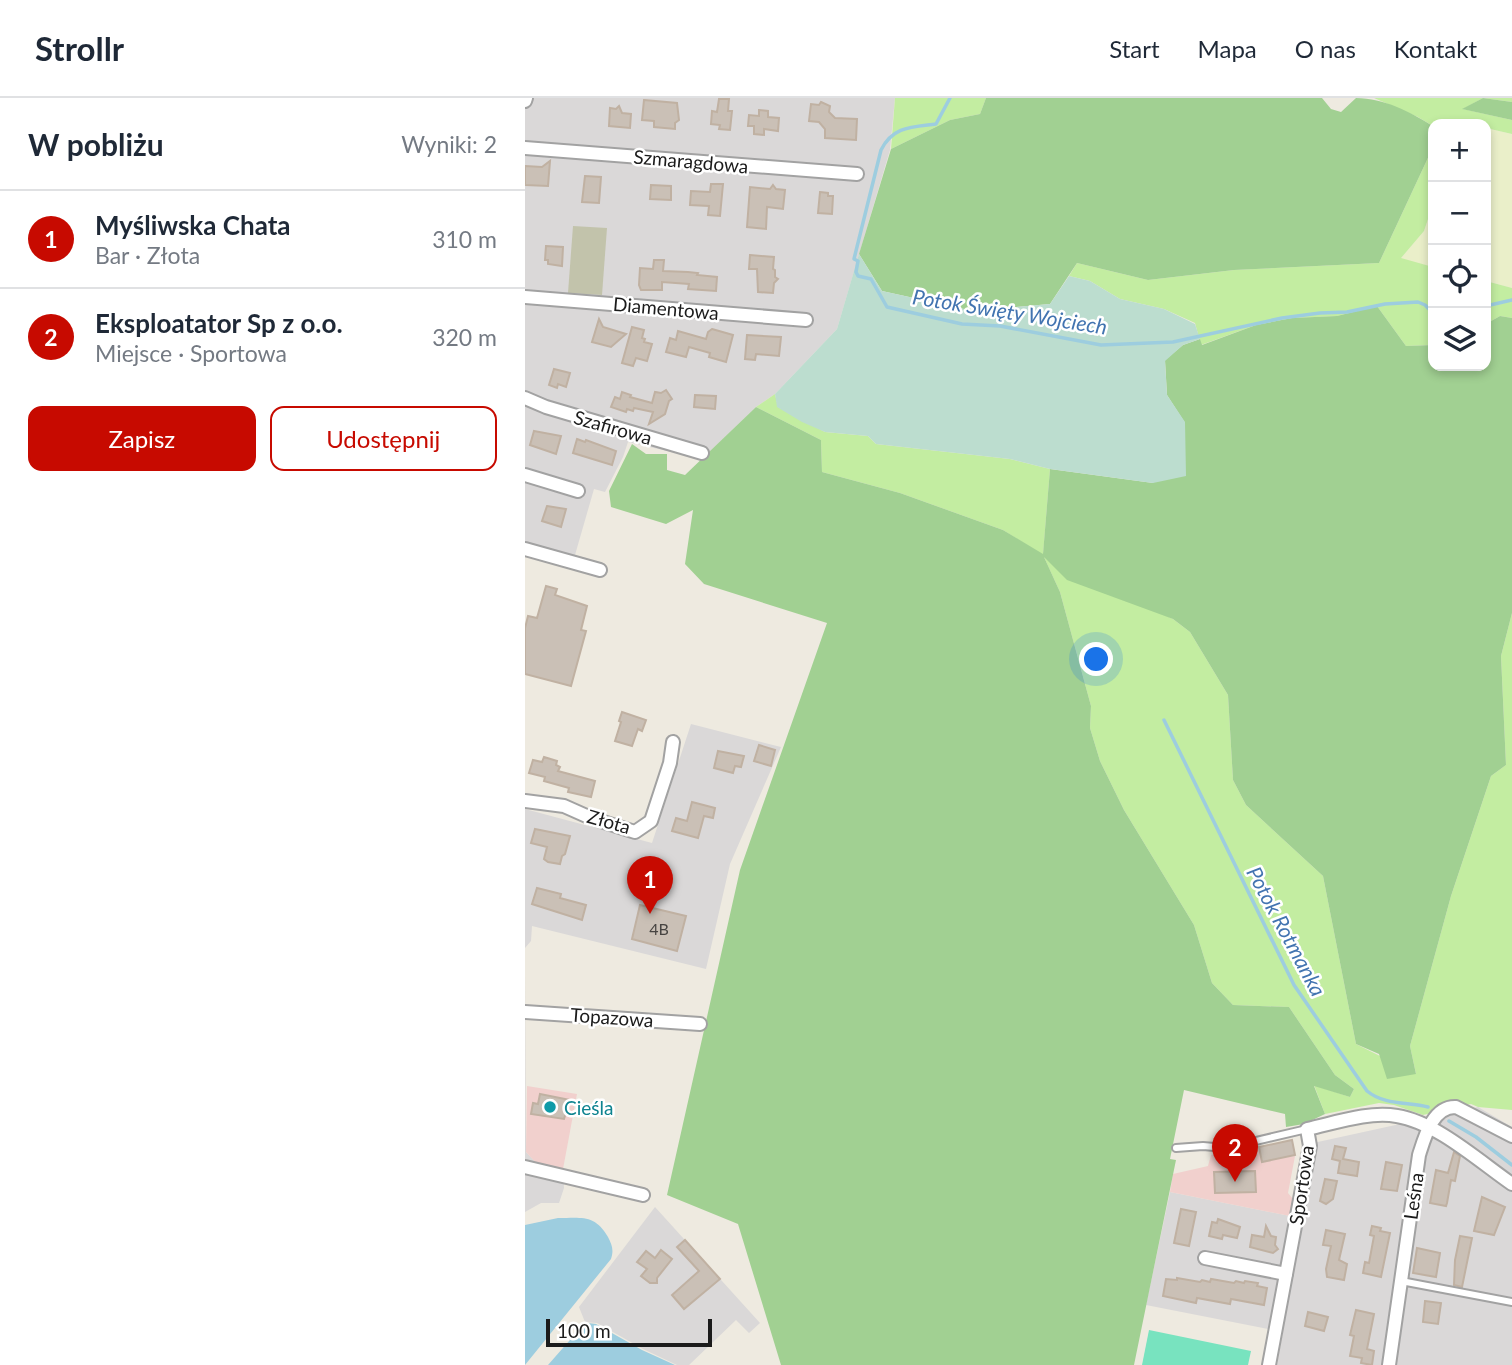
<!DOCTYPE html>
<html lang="pl">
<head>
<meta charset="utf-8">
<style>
  :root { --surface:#fff; --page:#f2f2f3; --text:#1f2937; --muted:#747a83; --line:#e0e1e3; --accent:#c70a00 }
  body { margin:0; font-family:Lato,sans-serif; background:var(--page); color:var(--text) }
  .controls { position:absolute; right:21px; top:21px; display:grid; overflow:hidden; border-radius:14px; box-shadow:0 4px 10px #0003 }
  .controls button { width:63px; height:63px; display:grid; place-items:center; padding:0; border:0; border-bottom:2px solid var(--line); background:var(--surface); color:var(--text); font:35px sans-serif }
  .scale { position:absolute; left:21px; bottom:18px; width:166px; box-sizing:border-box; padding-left:7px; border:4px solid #1b1b1b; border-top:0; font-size:19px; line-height:24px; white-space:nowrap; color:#1b1b1b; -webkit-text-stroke:5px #fff; paint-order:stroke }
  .you { position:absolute; left:572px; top:562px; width:24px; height:24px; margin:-18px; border:5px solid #fff; border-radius:50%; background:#1a73e8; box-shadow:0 0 0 10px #1a73e833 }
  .badge { display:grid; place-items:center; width:46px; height:46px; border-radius:50%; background:var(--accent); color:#fff; font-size:23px; font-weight:700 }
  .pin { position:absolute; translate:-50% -58px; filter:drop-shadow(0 2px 4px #0008) }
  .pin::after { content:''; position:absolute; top:37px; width:24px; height:21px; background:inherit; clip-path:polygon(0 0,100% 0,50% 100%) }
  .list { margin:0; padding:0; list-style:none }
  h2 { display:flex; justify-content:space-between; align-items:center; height:91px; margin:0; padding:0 28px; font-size:30px }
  h2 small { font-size:23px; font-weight:400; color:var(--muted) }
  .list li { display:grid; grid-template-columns:46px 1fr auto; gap:21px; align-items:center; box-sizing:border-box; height:98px; padding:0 28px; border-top:2px solid var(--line) }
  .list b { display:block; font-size:26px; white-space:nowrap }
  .list p { margin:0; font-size:23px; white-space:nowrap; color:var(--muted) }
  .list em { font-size:23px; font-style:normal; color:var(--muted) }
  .actions { display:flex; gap:14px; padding:21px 28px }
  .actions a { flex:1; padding:16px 0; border:2px solid var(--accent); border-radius:14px; text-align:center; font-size:24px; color:var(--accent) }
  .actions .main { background:var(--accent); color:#fff }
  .icon { flex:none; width:38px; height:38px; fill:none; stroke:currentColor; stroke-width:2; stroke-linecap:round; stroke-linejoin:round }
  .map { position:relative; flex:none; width:987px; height:1267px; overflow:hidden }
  header { display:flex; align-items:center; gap:42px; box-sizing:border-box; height:98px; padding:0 35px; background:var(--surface); border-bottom:2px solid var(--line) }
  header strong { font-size:33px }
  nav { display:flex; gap:38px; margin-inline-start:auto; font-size:24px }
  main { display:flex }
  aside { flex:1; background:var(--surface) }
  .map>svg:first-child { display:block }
  .residential { fill:#dad8d8 }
  .commercial { fill:#f1d0cd }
  .construction { fill:#c2c3ab }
  .farmland { fill:#eaefc9 }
  .grass { fill:#c3eda1 }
  .forest { fill:#a1d092 }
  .wetland { fill:#bcddcf }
  .pitch { fill:#78e3bf }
  .water { fill:#9dcddf }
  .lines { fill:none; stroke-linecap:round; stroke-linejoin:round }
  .stream { stroke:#9dcddf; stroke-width:3.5 }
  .building { fill:#cac0b6; stroke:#c0b1a2; stroke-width:2 }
  .lane-casing { stroke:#a2a2a2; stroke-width:10 }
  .street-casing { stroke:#a2a2a2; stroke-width:16 }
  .lane { stroke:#fff; stroke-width:6 }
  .street { stroke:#fff; stroke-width:12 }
  .culture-dot { fill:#0f9aa8; stroke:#fff; stroke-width:2.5 }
  .labels { text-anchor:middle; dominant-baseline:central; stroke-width:5; stroke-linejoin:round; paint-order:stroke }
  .number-label { font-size:16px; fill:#474442 }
  .street-label { font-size:19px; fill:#1b1b1b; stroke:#fff }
  .culture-label { font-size:19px; fill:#0d838f; stroke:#fff; text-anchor:start }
  .water-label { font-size:21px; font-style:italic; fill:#4274b0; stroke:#fff }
</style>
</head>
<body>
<header>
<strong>Strollr</strong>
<nav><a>Start</a><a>Mapa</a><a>O nas</a><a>Kontakt</a></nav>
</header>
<main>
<aside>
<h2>W pobliżu<small>Wyniki: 2</small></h2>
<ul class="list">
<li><span class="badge">1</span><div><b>Myśliwska Chata</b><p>Bar · Złota</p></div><em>310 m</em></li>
<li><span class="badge">2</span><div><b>Eksploatator Sp z o.o.</b><p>Miejsce · Sportowa</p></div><em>320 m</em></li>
</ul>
<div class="actions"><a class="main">Zapisz</a><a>Udostępnij</a></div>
</aside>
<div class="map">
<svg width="987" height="1267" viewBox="0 0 987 1267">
  <rect width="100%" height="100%" fill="#eeeae0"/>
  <!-- residential -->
  <g class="residential">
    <path d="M0,0H370L365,52L312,231L250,296L231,309L177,361L103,344L98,359L80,394L69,391L50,457L0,444Z"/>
    <path d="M166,626L256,649L205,766L181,871L7,828L6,843L0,850V711L127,745Z"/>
    <path d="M0,875L1,1054L12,1066L38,1071L39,1090L34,1105H16L0,1114Z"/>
    <path d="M953,1009L987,1029V1267H752L758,1234L621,1207L645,1094L765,1118L779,1047Z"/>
    <path d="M130,1109L235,1225L224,1235L211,1222L164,1267H152L118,1251L72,1225L60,1224L54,1209Z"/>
  </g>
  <!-- commercial -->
  <g class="commercial">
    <path d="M2,988L52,996L38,1071L12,1066L1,1054Z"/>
    <path d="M734,1049L737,1063L770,1058L763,1095L768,1101L765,1118L645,1094L648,1076L683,1068L686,1057Z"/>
  </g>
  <!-- construction -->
  <path class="construction" d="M48,128L82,130L77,197L43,195Z"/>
  <!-- farmland -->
  <g class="farmland">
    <path d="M961,30L987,36V190L961,183Z"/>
    <path d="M908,106V169L875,161L899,133Z"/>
  </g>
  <!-- grass -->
  <g class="grass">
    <path d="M370,0H461L455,16L425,22L366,51Z"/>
    <path d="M849,0H987V4L958,0L938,11L987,22V36L961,30V26H949L931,21L925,26H908V28L893,19Z"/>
    <path d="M908,49V106L899,133L876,160L908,169V247L881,248L852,208L812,218L767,220L731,227L676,247L670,225L639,211L595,201L565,183L544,178L552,165L623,182L709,172L854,165Z"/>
    <path d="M961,183L987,190V220L975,218L961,226Z"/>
    <path d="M250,296L253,309L300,334L343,338L351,346L485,361L525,371L518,457L648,521L665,534L703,597L708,682L721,707L798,778L831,946L891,976L885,948L926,798L966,678L981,667L976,558L987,515V1012L953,1009L946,1006L898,1017L869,1007L854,1005L800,1016L789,987L825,999L829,991L810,977L764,909L708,907L687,885L669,827L599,712L575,663L565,630L566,608L535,494L518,457L478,432L375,395L297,374L296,342L231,309Z"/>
  </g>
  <!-- forest -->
  <g class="forest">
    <path d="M461,0H797L806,11L816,14L831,0C859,0 885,14 908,28V49L854,165L709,172L623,182L552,165L525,206L448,213L357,193L334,156L366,51L425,22L455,16Z"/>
    <path d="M958,0L987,4V22L937,11Z"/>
    <path d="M852,208L881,248L908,247V268H961V226L975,218L987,220V515L976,558L981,667L966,678L926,798L885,948L891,976L862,981L854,956L831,946L798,778L721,707L708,682L703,597L665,534L648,521L542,482L519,459L535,494L566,608L565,630L575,663L599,712L669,827L687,885L708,907L764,909L810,977L829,991L825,999L789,988L800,1016L779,1026L761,1029L760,1016L659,992L645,1061L651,1062L609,1267H256L213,1126L142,1097L215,772L302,525L179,486L160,466L168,412L141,426L86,409L84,393L107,346L121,356H142V372L160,377L231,309L296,342L297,374L375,395L478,432L518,456L525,371L628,385L660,325L642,297L640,262L658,247L675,241L677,247L731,227L767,220L812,218Z"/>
  </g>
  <!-- wetland -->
  <path class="wetland" d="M334,156L357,193L448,213L525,206L544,178L565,183L595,201L639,211L670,226L675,241L658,247L640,263L642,297L660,324L661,378L628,385L525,371L485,361L351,346L343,338L300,334L277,324L252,309L250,296L312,231Z"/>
  <!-- pitch -->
  <path class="pitch" d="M624,1232L726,1253L723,1267H617Z"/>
  <!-- water -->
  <g class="water">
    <path d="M33,1120C56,1120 70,1116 83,1139C87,1147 89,1152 86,1161L0,1267V1127Z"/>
    <path d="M63,1225L71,1226L117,1252L150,1267H23L59,1226Z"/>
  </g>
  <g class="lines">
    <!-- stream -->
    <g class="stream">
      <path d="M425,0L411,26C387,29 368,28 356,52L329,161L333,163L331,174L333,178L346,181L362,209L437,226L475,228L576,247L648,244L757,220L795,215L822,214L860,206L893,204L900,207L908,215"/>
      <path d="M961,208L987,202"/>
      <path d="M639,622L769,887L842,993C859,1007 882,1004 903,1009"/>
      <path d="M924,1023L951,1039L987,1067"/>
    </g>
  </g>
  <!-- building -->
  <g class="building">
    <path d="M194,1H204L203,13H207L205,32L194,31L195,27L186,26L187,13L192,14Z"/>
    <path d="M119,2L152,5L154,22L150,25V31L129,29V23L117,22Z"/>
    <path d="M296,4L305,8L304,14L310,20L332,21L331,42L300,40V31L294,24L284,23L286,6L294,7Z"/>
    <path d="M94,8L97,15L106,16L105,30L84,28L85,10L91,11Z"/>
    <path d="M234,12L243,13V19L254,20L253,33L239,31V37L229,36V28H223L224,17L234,18Z"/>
    <path d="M25,63L23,88L0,87V68L17,69Z"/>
    <path d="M60,78L76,79L74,105L57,104Z"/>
    <path d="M186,86H198L195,118L183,117L184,108L165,107L166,93L185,94Z"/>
    <path d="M126,87L146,88V102L125,101Z"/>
    <path d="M248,87L251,91L260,92L258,111L242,109L241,131L222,129L225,89L245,91Z"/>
    <path d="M295,94L303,95V98H308L307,116L293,115Z"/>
    <path d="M21,148L38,149L37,168L23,166V162H20Z"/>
    <path d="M225,157L249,159L248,171L250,172V179L253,181L249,185L248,195L233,194L232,171H224Z"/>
    <path d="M129,162H139L138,173L163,174L173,175L172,177L192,179L191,193L163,191L164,186L137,184V192H116L114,187L115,170L128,171Z"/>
    <path d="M74,221L78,229L101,236L86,249L67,244Z"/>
    <path d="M107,229L119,232L117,240L120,241L119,244L127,246L122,263L111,260L108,268L97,265Z"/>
    <path d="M187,231L208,237L201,264L184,259L185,255L164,249L161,259L141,254L145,240L151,242L153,233L181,241L183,234Z"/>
    <path d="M222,237L256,239L254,258L231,256L230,262L220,261Z"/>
    <path d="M29,271L45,275L41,289L33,286L32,290L24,287Z"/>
    <path d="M141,292L147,301L144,303L140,316L124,326L128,314L109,310L108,313L102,311L101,314L86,309L90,299L95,301L97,294L106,297L105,299L127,305L130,294L136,295Z"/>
    <path d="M170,297L191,298L190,311L169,309Z"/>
    <path d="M9,333L36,338L31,356L5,347Z"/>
    <path d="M52,341L60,344L61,342L91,353L87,367L48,355Z"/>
    <path d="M22,408L41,411L36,429L17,423Z"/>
    <path d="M21,488L32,491L30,497L62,508L56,532L61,533L46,588L0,576V530L3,518L12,520Z"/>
    <path d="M97,614L121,622L117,633L113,631L107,648L90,643L96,624L94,623Z"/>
    <path d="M234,647L250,652L246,668L229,663Z"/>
    <path d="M193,653L219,658L216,669L210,668L208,675L189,670Z"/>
    <path d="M19,659L32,663L31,667L35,669L33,673L70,683L66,699L43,694L44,690L19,683L20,679L4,675L8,662L17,664Z"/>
    <path d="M167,704L190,710L188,720L179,718L173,740L147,733L151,720L162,723Z"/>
    <path d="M10,731L45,738L40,756L37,758L35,766L23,764L19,761L22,749L6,745Z"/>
    <path d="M12,790L36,796L35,800L61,807L57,822L7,806Z"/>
    <path d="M115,807L161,818L152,853L107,841Z"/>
    <path d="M15,996L45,1002L39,1021L6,1016L8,1005L13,1006Z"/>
    <path d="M767,1042L770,1057L737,1064L734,1049Z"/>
    <path d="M810,1048L821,1050L818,1061L834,1064L832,1078L813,1075L815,1063L807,1061Z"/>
    <path d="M929,1054L935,1058L930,1083L926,1082L922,1105L921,1108L905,1105L911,1072L923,1075Z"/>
    <path d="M861,1064L877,1067L872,1093L856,1091Z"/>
    <path d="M730,1073L731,1094L690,1095L689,1074Z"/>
    <path d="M800,1081L812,1083L808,1101L801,1106L795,1103Z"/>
    <path d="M957,1099L980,1109L969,1137L949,1133Z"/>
    <path d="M656,1111L671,1114L664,1148L649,1145Z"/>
    <path d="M693,1121L715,1129L712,1140L698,1137L697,1141L684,1138L687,1124L692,1125Z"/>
    <path d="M741,1128L746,1138L751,1139L750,1147L753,1151L748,1155L725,1149L727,1137L739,1139Z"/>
    <path d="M847,1128L856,1130L855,1133L865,1135L856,1179L838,1175L840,1164L844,1165L849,1138L845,1137Z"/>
    <path d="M801,1132L820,1136L814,1162L822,1166L819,1182L802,1179L801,1171L806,1148L798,1147Z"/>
    <path d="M935,1138L947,1140L937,1189L929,1187L930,1162Z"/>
    <path d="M160,1142L195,1181L159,1211L147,1197L174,1173L152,1149Z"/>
    <path d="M892,1150L915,1155L911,1179L888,1175Z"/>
    <path d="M136,1152L147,1161L132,1180V1185H125L116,1178L122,1171L112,1164L121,1153L130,1160Z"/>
    <path d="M652,1180L675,1184L677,1182L685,1184L686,1181L709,1185L711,1183L719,1185L720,1183L733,1185L732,1188L742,1190L739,1207L706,1201L705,1206L672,1200L671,1205L638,1198L641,1181L652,1182Z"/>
    <path d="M900,1203L916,1205L913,1226L898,1224Z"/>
    <path d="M831,1212L849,1216L842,1251L849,1253L847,1267L836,1265L837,1260L825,1258L829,1238L825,1237Z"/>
    <path d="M783,1214L803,1219L799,1233L780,1228Z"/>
  </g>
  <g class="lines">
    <defs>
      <g id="lane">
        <path d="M651,1050L678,1048L701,1050L782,1031"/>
        <path d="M876,1183L987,1204"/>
      </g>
      <g id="street">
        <path d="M0,3L1,0"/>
        <path d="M0,50L332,76"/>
        <path d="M0,199L281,222"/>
        <path d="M0,300L21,309L177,355"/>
        <path d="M0,377L53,393"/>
        <path d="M0,451L75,472"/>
        <path d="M0,703L39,708L66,720L110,734L126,723L145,665L148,644"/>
        <path d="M0,914L175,926"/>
        <path d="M0,1069L118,1097"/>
        <path d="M680,1160L761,1176"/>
        <path d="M744,1267L785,1048L782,1031C810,1025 843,1013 872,1018C911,1024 955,1064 987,1086"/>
        <path d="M864,1267L894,1057C900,1038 908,1008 931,1009L987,1038"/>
      </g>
    </defs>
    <!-- lane casing -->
    <use href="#lane" class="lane-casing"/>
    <!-- street casing -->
    <use href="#street" class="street-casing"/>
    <!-- lane -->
    <use href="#lane" class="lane"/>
    <!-- street -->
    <use href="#street" class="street"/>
  </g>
  <!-- markers -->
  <circle class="culture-dot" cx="25" cy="1009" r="7"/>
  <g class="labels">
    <!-- number labels -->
    <g class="number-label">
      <text x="134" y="830">4B</text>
    </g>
    <!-- street labels -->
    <g class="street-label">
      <text transform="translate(166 63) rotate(5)">Szmaragdowa</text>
      <text transform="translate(141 210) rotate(5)">Diamentowa</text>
      <text transform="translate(88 329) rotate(16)">Szafirowa</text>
      <text transform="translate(84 723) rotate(16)">Złota</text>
      <text transform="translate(87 919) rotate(4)">Topazowa</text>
      <text transform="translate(776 1087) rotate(-82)">Sportowa</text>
      <text transform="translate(888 1098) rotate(-82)">Leśna</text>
    </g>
    <!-- culture labels -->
    <g class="culture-label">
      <text x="39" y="1009">Cieśla</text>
    </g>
    <!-- water labels -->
    <g class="water-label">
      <text transform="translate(485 213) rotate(9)">Potok Święty Wojciech</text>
      <text transform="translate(762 833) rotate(62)">Potok Rotmanka</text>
    </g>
  </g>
</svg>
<div class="controls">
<button>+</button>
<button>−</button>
<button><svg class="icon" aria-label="locate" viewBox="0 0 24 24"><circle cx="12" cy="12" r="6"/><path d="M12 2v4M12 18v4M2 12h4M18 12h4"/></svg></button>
<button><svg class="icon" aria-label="layers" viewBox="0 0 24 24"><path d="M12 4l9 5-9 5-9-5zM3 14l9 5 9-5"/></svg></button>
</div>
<div class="scale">100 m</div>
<div class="you"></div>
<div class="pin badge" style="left:125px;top:816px">1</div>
<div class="pin badge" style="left:710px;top:1084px">2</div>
</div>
</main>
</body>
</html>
